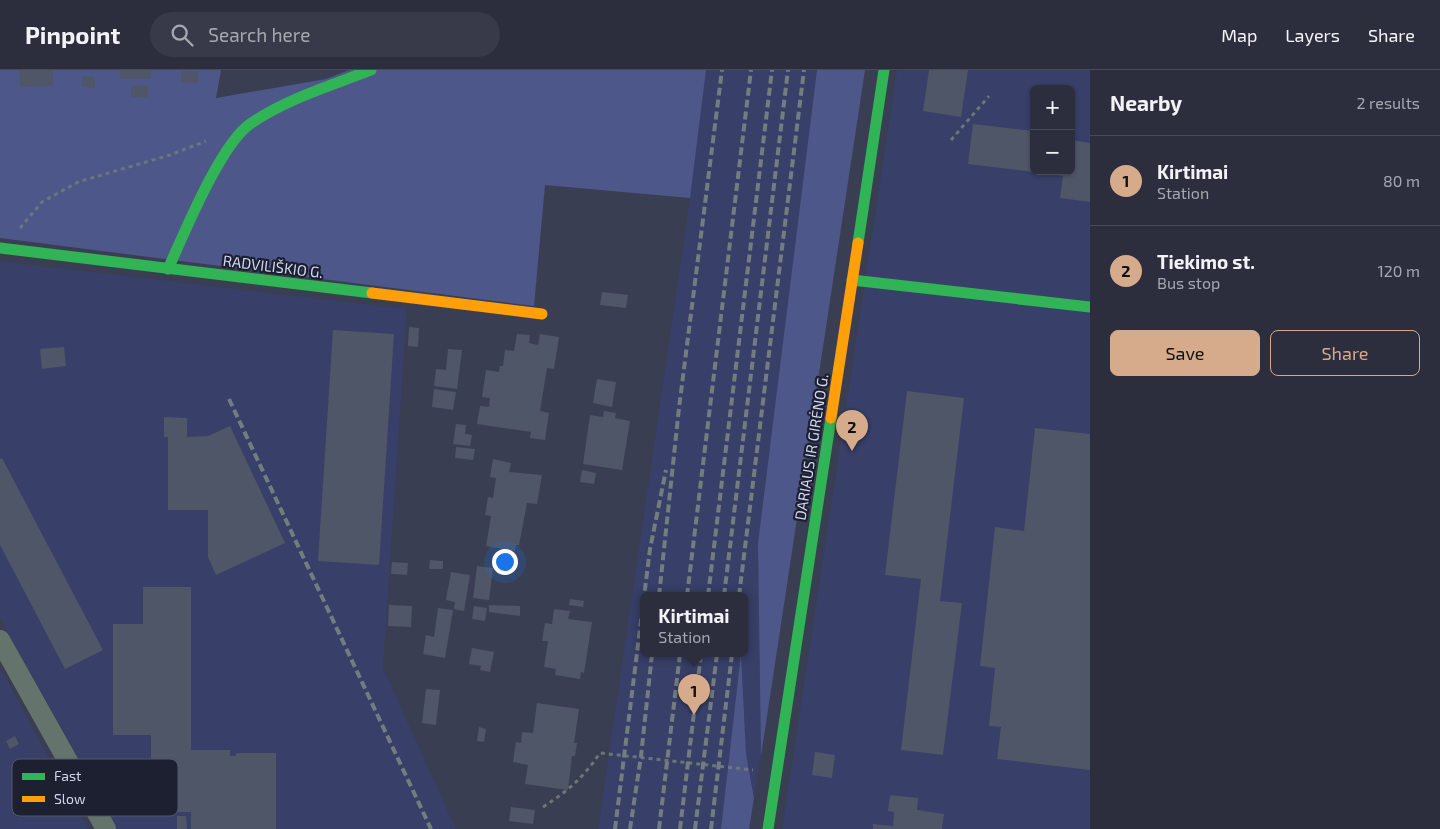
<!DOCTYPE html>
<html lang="en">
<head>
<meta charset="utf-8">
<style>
  :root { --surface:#2c2e3e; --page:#383a49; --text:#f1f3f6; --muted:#a6a8b0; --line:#484a58; --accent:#d6ab8b }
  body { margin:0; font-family:"Exo 2",sans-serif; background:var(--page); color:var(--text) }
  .controls { position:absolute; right:15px; top:15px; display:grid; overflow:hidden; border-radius:8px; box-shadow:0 1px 4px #0004 }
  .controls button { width:45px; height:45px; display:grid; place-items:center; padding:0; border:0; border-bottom:1px solid var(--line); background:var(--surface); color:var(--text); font:25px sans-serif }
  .you { position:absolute; left:504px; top:491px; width:18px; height:18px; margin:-12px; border:4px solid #fff; border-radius:50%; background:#1a73e8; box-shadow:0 0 0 8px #1a73e833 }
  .badge { display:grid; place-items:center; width:32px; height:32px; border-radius:50%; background:var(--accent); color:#111; font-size:16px; font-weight:700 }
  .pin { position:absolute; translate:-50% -41px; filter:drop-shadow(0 1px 2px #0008) }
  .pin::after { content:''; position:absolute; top:26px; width:18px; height:15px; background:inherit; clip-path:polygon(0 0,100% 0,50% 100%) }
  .popup { position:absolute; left:640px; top:522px; width:108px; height:65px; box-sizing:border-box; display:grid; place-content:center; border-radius:8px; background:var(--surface); filter:drop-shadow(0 1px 4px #0005); font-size:16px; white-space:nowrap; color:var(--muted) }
  .popup b { font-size:19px; color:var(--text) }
  .popup::after { content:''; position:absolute; left:50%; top:100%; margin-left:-10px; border:10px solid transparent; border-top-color:var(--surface) }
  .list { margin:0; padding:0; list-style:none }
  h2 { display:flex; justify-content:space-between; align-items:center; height:65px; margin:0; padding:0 20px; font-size:21px }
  h2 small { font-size:16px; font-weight:400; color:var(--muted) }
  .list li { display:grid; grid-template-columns:32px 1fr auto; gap:15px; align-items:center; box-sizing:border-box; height:90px; padding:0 20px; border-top:1px solid var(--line) }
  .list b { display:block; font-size:19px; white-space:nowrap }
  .list p { margin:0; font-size:16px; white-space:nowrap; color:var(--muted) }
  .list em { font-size:16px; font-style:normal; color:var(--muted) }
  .actions { display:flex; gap:10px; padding:15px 20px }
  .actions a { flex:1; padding:11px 0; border:1px solid var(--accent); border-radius:8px; text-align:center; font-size:18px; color:var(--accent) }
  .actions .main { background:var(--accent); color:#111 }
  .icon { flex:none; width:28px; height:28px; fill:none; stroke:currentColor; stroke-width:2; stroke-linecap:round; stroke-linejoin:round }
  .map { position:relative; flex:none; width:1090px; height:759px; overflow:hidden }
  header { display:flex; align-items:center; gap:30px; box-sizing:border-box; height:70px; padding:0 25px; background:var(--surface); border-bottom:1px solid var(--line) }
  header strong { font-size:24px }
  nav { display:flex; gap:28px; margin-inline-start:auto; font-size:18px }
  .search { width:350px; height:45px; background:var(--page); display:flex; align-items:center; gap:12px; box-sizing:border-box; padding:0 18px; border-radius:28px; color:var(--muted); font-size:19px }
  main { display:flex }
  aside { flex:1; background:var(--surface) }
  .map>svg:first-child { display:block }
  .built { fill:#383f68; fill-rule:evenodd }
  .green { fill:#4e578a }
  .building { fill:#4f5667 }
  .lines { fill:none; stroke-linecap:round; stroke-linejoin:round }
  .path { stroke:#6b7677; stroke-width:3; stroke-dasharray:4 4; stroke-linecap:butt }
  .street { stroke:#64746c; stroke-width:20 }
  .fast { stroke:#30b455; stroke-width:11 }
  .slow { stroke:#ff9f0a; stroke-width:11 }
  .rail { stroke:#737d80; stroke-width:4; stroke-dasharray:8 4; stroke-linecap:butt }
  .labels { text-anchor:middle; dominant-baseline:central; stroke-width:4.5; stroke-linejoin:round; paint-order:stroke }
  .street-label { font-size:15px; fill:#d1d6ee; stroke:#1c2031 }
  .key { fill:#1c2031; stroke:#52576a; stroke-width:1 }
  .key-label { font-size:14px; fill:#d1d6ee }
</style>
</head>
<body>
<header>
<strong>Pinpoint</strong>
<div class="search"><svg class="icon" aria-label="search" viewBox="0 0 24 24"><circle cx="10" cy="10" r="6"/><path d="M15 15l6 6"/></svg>Search here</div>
<nav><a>Map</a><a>Layers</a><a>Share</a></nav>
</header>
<main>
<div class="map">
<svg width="1090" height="759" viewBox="0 0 1090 759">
  <rect width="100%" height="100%" fill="#3a3e52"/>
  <!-- built -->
  <g class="built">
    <path d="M706,0H817L758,473L761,686L754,728L746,684L741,589L721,759H598L690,128ZM644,526H744V584H644Z"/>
    <path d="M897,0H1090V759H782ZM1034,19H1071V101H1034Z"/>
    <path d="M0,191L407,239L383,598L456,759H118L0,548Z"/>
    <path d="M0,598L88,759H0Z"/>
  </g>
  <!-- green -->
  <g class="green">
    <path d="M0,0H221L216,28L326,9L349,0H706L690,128L545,115L534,236L0,168Z"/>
    <path d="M817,0H865L761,686L758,473Z"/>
    <path d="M741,584L746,684L754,728L749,759H721Z"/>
  </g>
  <!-- building -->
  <g class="building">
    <path d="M19,0H53V16L20,17Z"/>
    <rect x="120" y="0" width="31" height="9"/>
    <path d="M929,0H968L961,47L923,41Z"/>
    <path d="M181,1H198V13L181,12Z"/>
    <path d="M82,6L95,7V18L82,17Z"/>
    <path d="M148,15V27H131V16Z"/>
    <path d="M973,54L1034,61V102L968,94Z"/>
    <path d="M1071,70L1090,73V132L1060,128L1063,106L1036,102L1071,101Z"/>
    <path d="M602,222L628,225L626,238L600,235Z"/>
    <path d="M409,257L419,258L418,277L408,276Z"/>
    <path d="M333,260L394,264L379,495L318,491Z"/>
    <path d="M517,264L530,265L529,273L538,275L540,264L559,267L554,299L547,298L540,341L549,343L545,370L530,368L531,362L477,354L480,336L489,337L490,328L482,327L486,300L499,302L500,296H503L505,280L514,281Z"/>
    <path d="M64,277L66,296L42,299L40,279Z"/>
    <path d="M448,279L462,280L457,319L434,316L436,299L446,300Z"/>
    <path d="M597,309L616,312L612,337L593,333Z"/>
    <path d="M434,319L456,322L453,340L432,337Z"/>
    <path d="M907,321L964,328L940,531L962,533L943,685L901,680L921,509L885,505Z"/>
    <path d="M604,341L616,343L615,348L630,351L622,400L583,394L590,345L603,347Z"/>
    <path d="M164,347L187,348V367L208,366L230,356L285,473L216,505L208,487V440H168V367H164Z"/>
    <path d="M456,354L466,355L465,364L472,365L470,376L453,374Z"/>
    <path d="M1035,358L1090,364V700L997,689L1001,657L989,656L995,598L980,596L995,457L1024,461Z"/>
    <path d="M456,377L475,379L473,390L455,388Z"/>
    <path d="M2,388L103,580L65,599L0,475V389Z"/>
    <path d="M493,389L511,393L509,402L542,405L537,434L527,433L519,475H516L515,481L486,476L491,446L485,445L488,427L493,428L496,408L490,407Z"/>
    <path d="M582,400L596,403L594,414L580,412Z"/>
    <path d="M430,490L443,491V499H429Z"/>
    <path d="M392,492L408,493L407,505L391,504Z"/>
    <path d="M477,496L493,498L489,530L473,528Z"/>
    <path d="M451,502L470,505L464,541L454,539L455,532L446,530Z"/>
    <path d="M143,517H191V680H230V686H236V683H276V759H191V742H151V665H113V554H143Z"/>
    <path d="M570,529L584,531L583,537L569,535Z"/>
    <path d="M389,535L412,536L411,557L388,556Z"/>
    <path d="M489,535L520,536V546L489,542Z"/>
    <path d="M474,536L487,538L485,551L472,549Z"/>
    <path d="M438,538L453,540L445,588L423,584L426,565L434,567Z"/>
    <path d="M554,539L570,541L568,549L592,552L584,603L581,602L580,609L555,605L556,599L544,597L548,571H542L545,553L552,554Z"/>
    <path d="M472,578L494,582L490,602L480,600L481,596L469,594Z"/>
    <path d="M426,619L440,620L436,655L422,653Z"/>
    <path d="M537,633L579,639L574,673H577L575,686H572L568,720L525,714L528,695L513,692L516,672L521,673L522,662L533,663Z"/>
    <path d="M479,657L486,659L484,672L477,671Z"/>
    <path d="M15,666L19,674L10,679L6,671Z"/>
    <path d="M815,682L835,685L832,708L812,705Z"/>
    <path d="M890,725L918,728L917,740L944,744L942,759H873V754L893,756L894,742L888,741Z"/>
    <path d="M511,737L535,740L533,754L509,751Z"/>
    <path d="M177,746H186L187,759H177Z"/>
  </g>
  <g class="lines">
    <!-- path -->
    <g class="path">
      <path d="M951,70L989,26"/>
      <path d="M20,158L42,132L78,112L170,85L206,71"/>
      <path d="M543,737C569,720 582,709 600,683L753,700"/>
    </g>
    <!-- street -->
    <path class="street" d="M0,570L106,759"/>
    <!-- fast -->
    <g class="fast">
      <path d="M858,173L884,0"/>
      <path d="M0,178L372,223"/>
      <path d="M168,199C184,164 220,75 250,54C286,29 330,16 371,0"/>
      <path d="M852,210L1090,237"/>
      <path d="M768,759L831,348"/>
    </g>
    <!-- slow -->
    <g class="slow">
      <path d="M372,223L542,244"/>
      <path d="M831,348L858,173"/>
    </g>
    <!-- rail -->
    <g class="rail">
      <path d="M229,329L431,759"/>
      <path d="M659,526L679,338L722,0"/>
      <path d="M687,526L751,0"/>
      <path d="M708,526L772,0"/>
      <path d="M724,526L788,0"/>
      <path d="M739,526L804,0"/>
      <path d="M615,759L650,479L666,400"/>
      <path d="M630,759L641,686L652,584"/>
      <path d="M659,759L680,584"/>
      <path d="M680,759L701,584"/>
      <path d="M695,759L717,584"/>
      <path d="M711,759L732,584"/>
    </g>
  </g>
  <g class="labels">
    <!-- street labels -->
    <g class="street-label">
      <text transform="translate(273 196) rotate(7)">RADVILIŠKIO G.</text>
      <text transform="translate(811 377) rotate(-81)">DARIAUS IR GIRĖNO G.</text>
    </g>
  </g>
  <!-- legend -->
  <rect x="12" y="689" width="166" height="57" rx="8" class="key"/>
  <rect x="22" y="703" width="23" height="7" fill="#30b455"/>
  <rect x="22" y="726" width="23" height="6" fill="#ff9f0a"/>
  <g class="key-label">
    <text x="54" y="711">Fast</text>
    <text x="54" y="734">Slow</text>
  </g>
</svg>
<div class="controls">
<button>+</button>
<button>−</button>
</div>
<div class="you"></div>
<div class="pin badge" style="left:694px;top:645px">1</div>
<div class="popup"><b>Kirtimai</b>Station</div>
<div class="pin badge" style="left:852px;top:381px">2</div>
</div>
<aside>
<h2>Nearby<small>2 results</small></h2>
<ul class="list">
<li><span class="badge">1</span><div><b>Kirtimai</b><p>Station</p></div><em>80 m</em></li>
<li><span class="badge">2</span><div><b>Tiekimo st.</b><p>Bus stop</p></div><em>120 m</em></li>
</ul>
<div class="actions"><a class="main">Save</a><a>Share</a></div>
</aside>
</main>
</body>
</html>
